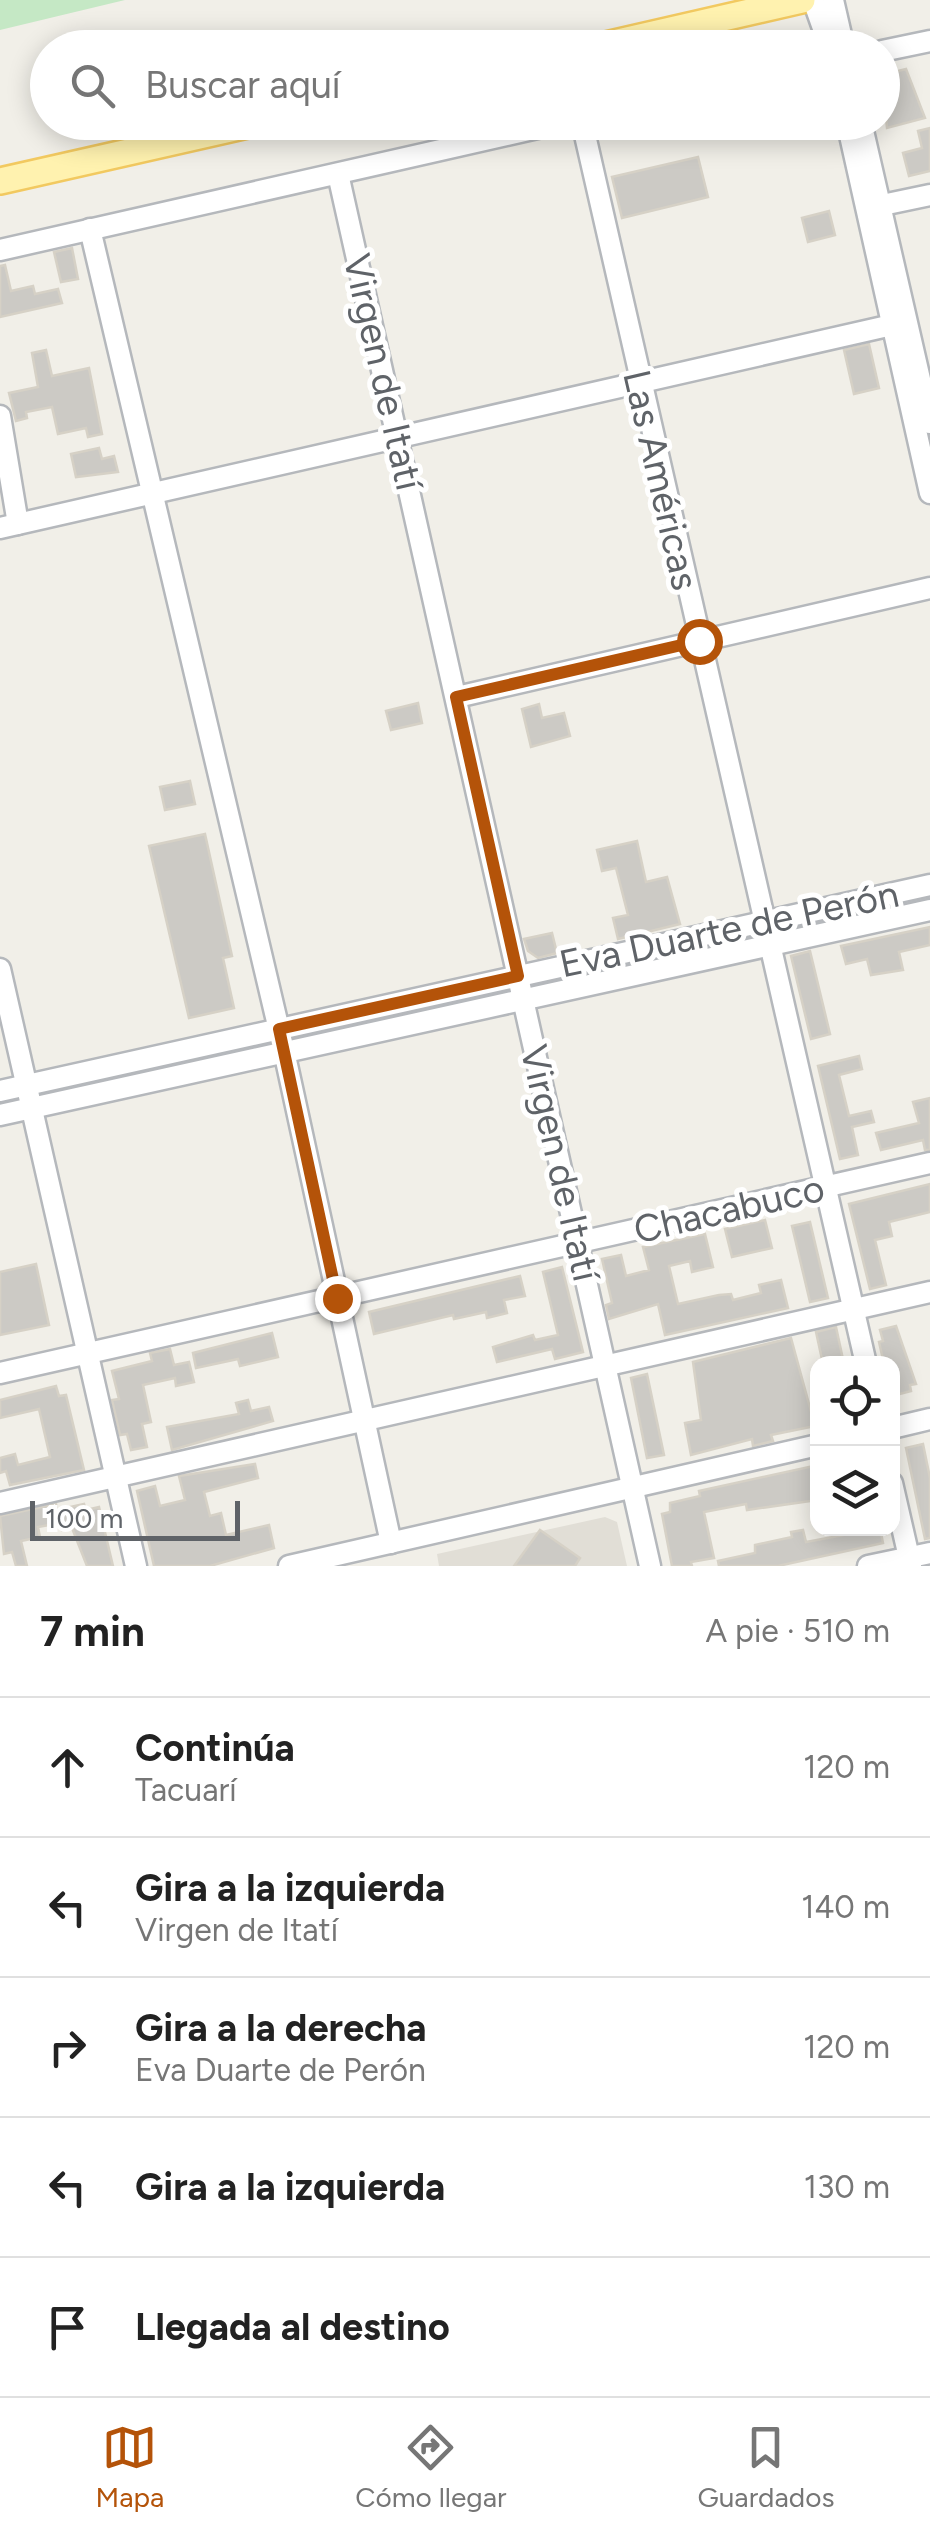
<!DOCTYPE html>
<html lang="es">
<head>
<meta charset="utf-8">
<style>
  :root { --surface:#fff; --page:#f6f6f6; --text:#222; --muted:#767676; --line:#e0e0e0; --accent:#b45309 }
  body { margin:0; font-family:Figtree,sans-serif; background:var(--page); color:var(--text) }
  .controls { position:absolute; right:30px; bottom:30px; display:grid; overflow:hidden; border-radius:20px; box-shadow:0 5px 25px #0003 }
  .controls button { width:90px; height:90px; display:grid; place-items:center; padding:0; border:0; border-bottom:2px solid var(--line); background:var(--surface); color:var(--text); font:50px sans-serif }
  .scale { position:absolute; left:30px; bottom:25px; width:210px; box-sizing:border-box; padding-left:10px; border:5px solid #5f6368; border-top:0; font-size:28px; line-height:35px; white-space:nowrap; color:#5f6368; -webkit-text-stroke:8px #fff; paint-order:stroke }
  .stop { position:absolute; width:30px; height:30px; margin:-22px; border:8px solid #b45309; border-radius:50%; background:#fff }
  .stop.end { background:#b45309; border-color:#fff; box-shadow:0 2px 10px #0008 }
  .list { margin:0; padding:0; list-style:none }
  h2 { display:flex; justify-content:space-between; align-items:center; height:130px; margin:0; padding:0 40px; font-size:42px }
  h2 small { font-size:32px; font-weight:400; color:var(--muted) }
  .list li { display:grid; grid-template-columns:65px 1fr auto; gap:30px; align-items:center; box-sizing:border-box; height:140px; padding:0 40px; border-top:2px solid var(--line) }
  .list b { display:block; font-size:38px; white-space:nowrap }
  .list p { margin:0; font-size:32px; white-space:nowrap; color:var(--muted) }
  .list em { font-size:32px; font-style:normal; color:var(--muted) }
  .icon { flex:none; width:55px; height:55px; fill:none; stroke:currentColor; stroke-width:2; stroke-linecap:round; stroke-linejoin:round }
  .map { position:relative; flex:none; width:930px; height:1566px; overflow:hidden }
  .search { position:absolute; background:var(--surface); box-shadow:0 5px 25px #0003; left:30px; right:30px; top:30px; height:110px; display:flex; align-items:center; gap:25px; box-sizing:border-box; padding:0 35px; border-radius:55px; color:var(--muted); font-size:38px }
  .sheet { height:830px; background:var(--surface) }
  nav { display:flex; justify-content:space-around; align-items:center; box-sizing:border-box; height:140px; border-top:2px solid var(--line); background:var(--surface); font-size:28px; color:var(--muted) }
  nav a { display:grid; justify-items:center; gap:5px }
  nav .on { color:var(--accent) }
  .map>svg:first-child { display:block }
  .education { fill:#e1ded6 }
  .green { fill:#c5e8c5 }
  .building { fill:#cccac5; stroke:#d6d1c6; stroke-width:2.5 }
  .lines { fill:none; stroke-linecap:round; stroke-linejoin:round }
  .minor-casing { stroke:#b5b8bc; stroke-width:25 }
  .major-casing { stroke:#f2c960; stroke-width:30 }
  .minor { stroke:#fff; stroke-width:20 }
  .major { stroke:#fff2af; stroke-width:25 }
  .route { stroke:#b45309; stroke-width:12 }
  .labels { text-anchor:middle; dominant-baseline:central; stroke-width:10; stroke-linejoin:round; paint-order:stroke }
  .street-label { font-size:38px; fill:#5f6368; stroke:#fff }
</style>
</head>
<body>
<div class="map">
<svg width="930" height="1566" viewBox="0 0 930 1566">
  <rect width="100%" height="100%" fill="#f1efe8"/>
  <!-- education -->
  <path class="education" d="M605,1517L617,1522L627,1566H439L437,1554Z"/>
  <!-- green -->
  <path class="green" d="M0,0H125L0,30Z"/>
  <!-- building -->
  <g class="building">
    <path d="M906,69L925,118L887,128L882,75Z"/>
    <path d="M930,128V171L909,176L903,153L922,148L918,131Z"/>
    <path d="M698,157L708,197L622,218L612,177Z"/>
    <path d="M829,211L835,235L808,242L802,218Z"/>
    <path d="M72,248L78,279L61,282L54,252Z"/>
    <path d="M5,265L11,291L33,286L35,294L58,289L62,303L0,317V266Z"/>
    <path d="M869,344L879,388L854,394L844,350Z"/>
    <path d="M46,350L52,376L89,368L102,434L88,437L86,428L58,434L52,407L26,412L27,418L16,421L9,393L38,387L32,353Z"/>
    <path d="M99,448L102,459L114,456L118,472L76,477L71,454Z"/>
    <path d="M418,703L422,723L391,730L386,711Z"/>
    <path d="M539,704L542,718L564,713L570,736L531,747L522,709Z"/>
    <path d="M190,781L195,804L165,810L160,787Z"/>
    <path d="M205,834L232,956L223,958L234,1008L189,1018L149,846Z"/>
    <path d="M637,841L646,882L667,877L680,924L618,939L613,918L628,915L616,868L602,871L597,850Z"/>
    <path d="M930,927V945L899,952L903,970L871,975L867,959L846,964L841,946Z"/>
    <path d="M552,933L557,953L538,958L528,951L524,939Z"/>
    <path d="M810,951L830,1034L811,1039L791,956Z"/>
    <path d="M859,1056L862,1069L839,1075L849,1116L871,1111L874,1122L852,1127L858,1155L840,1159L818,1066Z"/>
    <path d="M930,1098V1150H925L923,1140L881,1150L876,1133L919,1123L913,1102Z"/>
    <path d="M930,1184V1212L889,1222L892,1236L875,1240L886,1285L870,1289L849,1204Z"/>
    <path d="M765,1220L772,1248L732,1257L725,1229Z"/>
    <path d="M810,1222L828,1298L810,1302L792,1226Z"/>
    <path d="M705,1234L713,1267L692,1272L690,1261L669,1266L678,1304L719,1295L731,1294L733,1300L761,1293L759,1285L781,1280L788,1308L665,1335L658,1304L609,1319L606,1305L612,1303L602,1259L621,1255L626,1276L649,1270L643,1247Z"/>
    <path d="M36,1264L49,1325L0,1335V1272Z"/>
    <path d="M562,1267L583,1352L555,1359L552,1349L497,1362L493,1347L533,1335L535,1340L558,1335L543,1272Z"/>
    <path d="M520,1276L525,1296L504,1300L507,1313L487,1318L486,1312L454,1319L453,1315L374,1334L369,1312Z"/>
    <path d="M896,1326L916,1384L910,1385L911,1391L896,1395L892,1364H884L879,1342L883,1341L880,1330Z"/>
    <path d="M836,1327L844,1364H823L816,1332Z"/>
    <path d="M272,1333L278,1357L240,1366L238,1359L196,1368L193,1353Z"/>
    <path d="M791,1338L815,1426L771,1435L773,1441L753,1446L752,1439L691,1455L685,1423L701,1420L693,1362Z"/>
    <path d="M170,1349L174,1365L189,1362L194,1382L176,1386L175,1378L143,1385L151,1422L142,1424L147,1447L131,1450L127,1434L120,1435L112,1400L119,1399L112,1371L152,1361L150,1353Z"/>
    <path d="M647,1374L664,1455L647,1458L631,1378Z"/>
    <path d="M56,1386L59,1396L66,1395L84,1470L10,1485L6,1471L0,1473V1458L15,1454L18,1465L50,1457L39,1409L0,1418V1400Z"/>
    <path d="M248,1400L251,1411L269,1407L273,1421L172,1450L167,1427L239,1414L236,1403Z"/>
    <path d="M923,1444L930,1478V1538L925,1539L906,1448Z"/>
    <path d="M255,1464L258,1478L204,1492L210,1516L221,1513L226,1535L269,1525L274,1548L210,1566H154L137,1491L155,1486L160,1506L185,1500L179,1476Z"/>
    <path d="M818,1465V1500L747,1510L746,1504L704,1512L714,1558L691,1562L692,1566H672L662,1514L670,1512V1503L700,1496L699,1491Z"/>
    <path d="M56,1504L57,1510L84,1504L86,1510L99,1507L113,1566H87L72,1528L62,1530L60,1523L38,1527L40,1537L21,1541L27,1566H16L12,1552L4,1554L0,1516Z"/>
    <path d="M853,1528H880L883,1543L778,1566H719L718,1561L755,1553V1545L792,1537L791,1532L803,1530L806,1542L854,1533Z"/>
    <path d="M540,1530L580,1558L575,1566H514Z"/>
  </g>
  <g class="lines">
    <defs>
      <g id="minor">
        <path d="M813,0L830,48"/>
        <path d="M833,0L844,48"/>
        <path d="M882,51L930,41"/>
        <path d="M582,122L866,1364"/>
        <path d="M847,122L930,493"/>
        <path d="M861,122L930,423"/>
        <path d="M338,174L650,1566"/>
        <path d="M868,208L930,195"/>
        <path d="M90,229L284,1051L391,1543"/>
        <path d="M0,250L564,122"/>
        <path d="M0,416L18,524"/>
        <path d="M0,528L892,325"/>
        <path d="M457,697L930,588"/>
        <path d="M0,969L136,1566"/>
        <path d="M0,1091L930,885"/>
        <path d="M0,1115L930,910"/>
        <path d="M0,1373L930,1163"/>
        <path d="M892,1428L930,1419"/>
        <path d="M892,1483L911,1566"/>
        <path d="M0,1503L930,1292"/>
        <path d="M289,1566L818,1445"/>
        <path d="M868,1566L930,1553"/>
      </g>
      <g id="major">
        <path d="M592,48L802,0"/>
        <path d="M0,181L261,122"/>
      </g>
    </defs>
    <!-- minor casing -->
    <use href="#minor" class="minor-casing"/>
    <!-- major casing -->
    <use href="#major" class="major-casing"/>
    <!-- minor -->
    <use href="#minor" class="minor"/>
    <!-- major -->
    <use href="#major" class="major"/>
  </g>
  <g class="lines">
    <!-- route -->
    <path class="route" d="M337,1298L279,1029L518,976L456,697L699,641"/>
  </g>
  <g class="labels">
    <!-- street labels -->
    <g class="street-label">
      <text transform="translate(383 372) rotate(77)">Virgen de Itatí</text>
      <text transform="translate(661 480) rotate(77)">Las Américas</text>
      <text transform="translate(729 929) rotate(-12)">Eva Duarte de Perón</text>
      <text transform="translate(560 1163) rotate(77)">Virgen de Itatí</text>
      <text transform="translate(729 1209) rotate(-13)">Chacabuco</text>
    </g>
  </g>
</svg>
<div class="controls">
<button><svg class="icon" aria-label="locate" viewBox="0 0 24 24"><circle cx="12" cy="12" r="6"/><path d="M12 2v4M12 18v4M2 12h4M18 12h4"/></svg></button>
<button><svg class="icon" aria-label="layers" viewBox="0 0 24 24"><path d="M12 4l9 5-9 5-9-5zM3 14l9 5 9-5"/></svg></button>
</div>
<div class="scale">100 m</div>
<div class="stop" style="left:699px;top:641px"></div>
<div class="stop end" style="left:337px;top:1298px"></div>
<div class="search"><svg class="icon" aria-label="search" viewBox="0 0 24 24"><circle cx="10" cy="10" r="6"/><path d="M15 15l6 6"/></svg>Buscar aquí</div>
</div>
<section class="sheet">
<h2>7 min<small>A pie · 510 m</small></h2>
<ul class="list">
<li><svg class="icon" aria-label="ahead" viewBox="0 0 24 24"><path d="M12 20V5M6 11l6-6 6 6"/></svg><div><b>Continúa</b><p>Tacuarí</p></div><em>120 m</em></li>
<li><svg class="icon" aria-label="left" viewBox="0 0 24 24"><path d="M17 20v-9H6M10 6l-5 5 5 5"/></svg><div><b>Gira a la izquierda</b><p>Virgen de Itatí</p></div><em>140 m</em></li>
<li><svg class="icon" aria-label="right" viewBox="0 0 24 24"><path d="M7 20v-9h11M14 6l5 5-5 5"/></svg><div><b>Gira a la derecha</b><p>Eva Duarte de Perón</p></div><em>120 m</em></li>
<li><svg class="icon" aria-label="left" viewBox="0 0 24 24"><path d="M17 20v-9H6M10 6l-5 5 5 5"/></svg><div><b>Gira a la izquierda</b></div><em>130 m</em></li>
<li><svg class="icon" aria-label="arrive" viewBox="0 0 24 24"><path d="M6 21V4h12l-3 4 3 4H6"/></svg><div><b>Llegada al destino</b></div></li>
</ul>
</section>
<nav>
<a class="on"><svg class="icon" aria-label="map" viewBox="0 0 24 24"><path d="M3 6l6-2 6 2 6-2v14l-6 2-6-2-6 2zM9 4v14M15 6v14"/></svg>Mapa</a>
<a><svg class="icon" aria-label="directions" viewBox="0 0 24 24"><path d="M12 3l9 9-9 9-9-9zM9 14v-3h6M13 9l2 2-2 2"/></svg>Cómo llegar</a>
<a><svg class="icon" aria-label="saved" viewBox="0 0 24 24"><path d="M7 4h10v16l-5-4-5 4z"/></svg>Guardados</a>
</nav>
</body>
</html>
